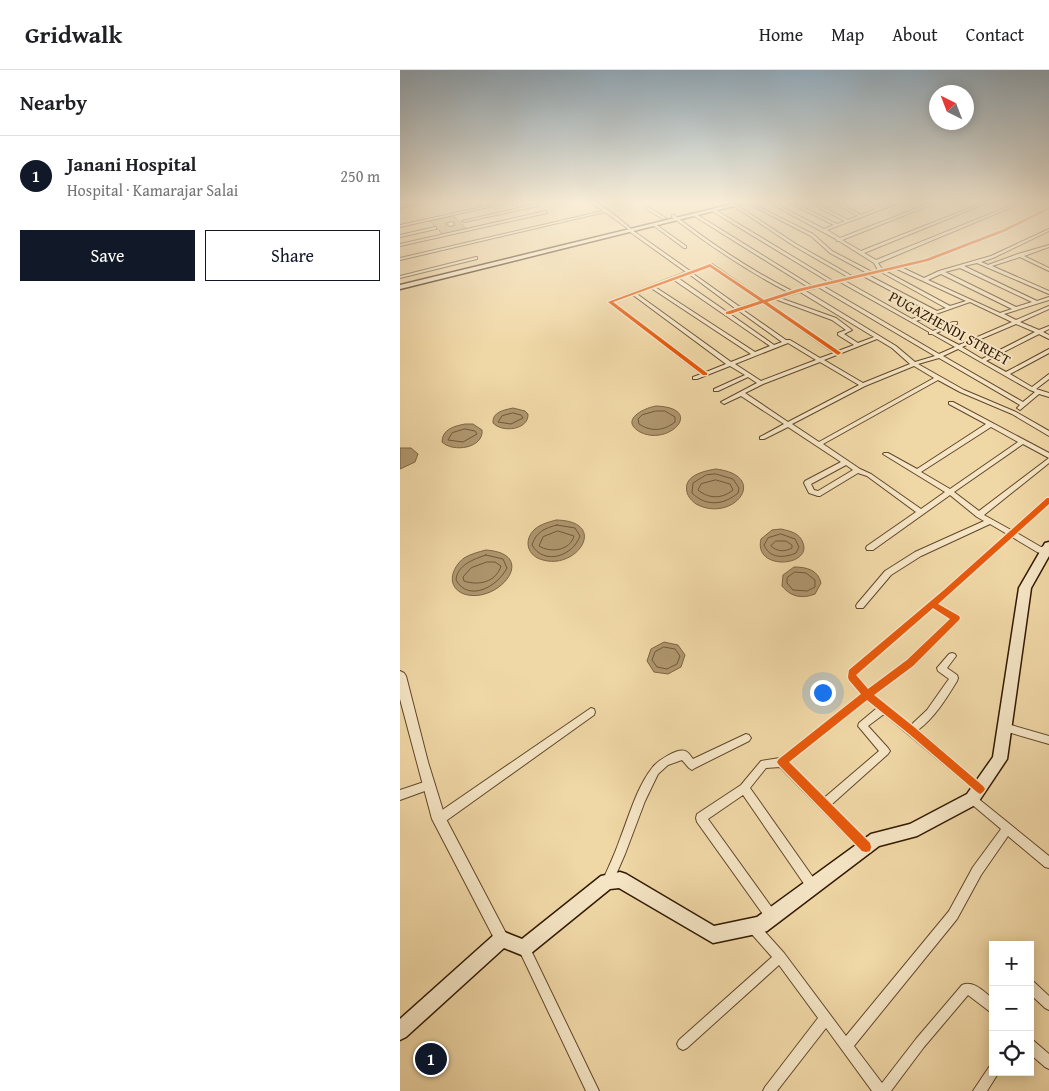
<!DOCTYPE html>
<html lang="en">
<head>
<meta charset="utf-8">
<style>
  :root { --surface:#fff; --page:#f2f2f2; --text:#202124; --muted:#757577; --line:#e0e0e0; --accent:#111827 }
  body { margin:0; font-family:"Gentium Book Plus",serif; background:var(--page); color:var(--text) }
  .controls { position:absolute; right:15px; bottom:15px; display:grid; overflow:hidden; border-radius:0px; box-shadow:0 2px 12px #0003 }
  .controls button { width:45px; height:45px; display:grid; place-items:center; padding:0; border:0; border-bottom:1px solid var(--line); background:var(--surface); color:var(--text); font:25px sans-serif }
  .compass { position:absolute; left:529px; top:15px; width:45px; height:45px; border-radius:50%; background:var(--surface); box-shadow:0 2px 12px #0003; rotate:318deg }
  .you { position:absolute; left:422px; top:622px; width:18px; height:18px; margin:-12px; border:4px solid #fff; border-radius:50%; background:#1a73e8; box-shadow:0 0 0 8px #1a73e833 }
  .badge { display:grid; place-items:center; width:32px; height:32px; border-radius:50%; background:var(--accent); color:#fff; font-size:16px; font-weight:700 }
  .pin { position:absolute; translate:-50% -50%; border:2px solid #fff; box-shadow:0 1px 5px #0006 }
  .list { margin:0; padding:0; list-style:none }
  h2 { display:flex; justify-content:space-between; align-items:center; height:65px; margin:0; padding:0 20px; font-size:21px }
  h2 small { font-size:16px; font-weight:400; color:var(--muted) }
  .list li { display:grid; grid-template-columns:32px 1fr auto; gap:15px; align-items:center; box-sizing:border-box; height:80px; padding:0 20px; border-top:1px solid var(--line) }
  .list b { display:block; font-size:19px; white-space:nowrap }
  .list p { margin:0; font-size:16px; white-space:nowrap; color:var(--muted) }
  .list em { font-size:16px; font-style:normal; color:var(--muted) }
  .actions { display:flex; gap:10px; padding:15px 20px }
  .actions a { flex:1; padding:11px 0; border:1px solid var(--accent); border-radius:0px; text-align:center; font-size:18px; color:var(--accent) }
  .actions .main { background:var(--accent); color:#fff }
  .icon { flex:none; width:28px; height:28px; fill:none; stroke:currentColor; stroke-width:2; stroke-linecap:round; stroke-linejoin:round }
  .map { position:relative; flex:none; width:649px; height:1021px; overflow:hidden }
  header { display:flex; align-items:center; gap:30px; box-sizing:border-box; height:70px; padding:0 25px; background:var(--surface); border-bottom:1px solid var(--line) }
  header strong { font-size:24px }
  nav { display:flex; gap:28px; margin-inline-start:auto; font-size:18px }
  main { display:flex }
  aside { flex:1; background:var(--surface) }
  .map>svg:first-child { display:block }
  .green { fill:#d0b78a; stroke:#806846 }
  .water { fill:#af966e; stroke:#7d6442 }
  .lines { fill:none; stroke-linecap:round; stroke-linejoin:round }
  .shore { stroke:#705838; stroke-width:1 }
  .minor-casing { stroke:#61482a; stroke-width:2 }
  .tertiary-casing { stroke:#61482a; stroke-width:2 }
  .secondary-casing { stroke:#311901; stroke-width:3 }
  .minor { fill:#f5e5c5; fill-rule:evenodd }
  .tertiary { fill:#f5e5c5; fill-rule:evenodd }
  .secondary { fill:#f5e5c5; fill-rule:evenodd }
  .cycleway-casing { stroke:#f5e5c5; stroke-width:3 }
  .cycleway { fill:#e8590c; fill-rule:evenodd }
  .labels { text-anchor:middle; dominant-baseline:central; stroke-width:4; stroke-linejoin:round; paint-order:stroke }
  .far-street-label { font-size:15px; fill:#311901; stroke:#f5e5c5 }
</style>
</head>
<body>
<header>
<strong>Gridwalk</strong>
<nav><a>Home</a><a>Map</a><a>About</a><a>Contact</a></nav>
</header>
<main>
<aside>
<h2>Nearby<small></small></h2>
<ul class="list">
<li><span class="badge">1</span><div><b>Janani Hospital</b><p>Hospital · Kamarajar Salai</p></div><em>250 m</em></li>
</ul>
<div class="actions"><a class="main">Save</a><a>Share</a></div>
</aside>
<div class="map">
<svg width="649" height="1021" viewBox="0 0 649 1021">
  <rect width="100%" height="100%" fill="#f0d7a6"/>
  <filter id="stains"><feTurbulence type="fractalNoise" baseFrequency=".004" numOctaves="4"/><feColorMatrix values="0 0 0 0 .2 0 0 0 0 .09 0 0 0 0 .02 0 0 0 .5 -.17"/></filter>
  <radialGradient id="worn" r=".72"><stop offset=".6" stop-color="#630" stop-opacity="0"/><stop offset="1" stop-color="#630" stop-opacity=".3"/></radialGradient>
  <!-- green -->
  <path class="green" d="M53,146L67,159L42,164L30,151Z"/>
  <!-- water -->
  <g class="water">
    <path d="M256,336C306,338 269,377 240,362C219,350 244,338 256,336Z"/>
    <path d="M113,338L125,341L128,344C129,360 102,363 93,353C92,342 104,340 113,338Z"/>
    <path d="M65,354H73L82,360C84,378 53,383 42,372C42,359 55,356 65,354Z"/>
    <path d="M0,378H11L18,384L15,392L0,399Z"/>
    <path d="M316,399C371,406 333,454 296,434C292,431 288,427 287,422C283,406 303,401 316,399Z"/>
    <path d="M156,450C209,451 178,500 143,490C127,486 123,470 135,459C141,454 149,452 156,450Z"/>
    <path d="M381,459C390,461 400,463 403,473C412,497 353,501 361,469L372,460Z"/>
    <path d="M86,480C140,484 98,535 64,524C46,517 51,498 64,488C71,484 78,482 86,480Z"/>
    <path d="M394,497C407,497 418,500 421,513L415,524C402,529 391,527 382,516L383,505Z"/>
    <path d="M264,572L278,575L285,585L281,597L268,604L254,602L247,591L251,579Z"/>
  </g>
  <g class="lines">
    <!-- shore -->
    <g class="shore">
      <path d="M256,341H265L275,347V352C264,361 251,362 239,354L238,349L242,345Z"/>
      <path d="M113,343L121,345L123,348L111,354L98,352L102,346Z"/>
      <path d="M65,359L75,361L77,364L63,372L48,370L52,363Z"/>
      <path d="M316,404L333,409L339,418L338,423C324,435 306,437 292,423L293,413L306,405Z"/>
      <path d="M316,410L330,414L333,420C322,429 309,429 298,420L301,414Z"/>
      <path d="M157,455L175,458L180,466C173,486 144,496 132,475C136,462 145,458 157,455Z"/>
      <path d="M158,461L174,466C170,481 150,483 139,476L143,467Z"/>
      <path d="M381,464L395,469L399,477L396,483C384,488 370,489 364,475L368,468Z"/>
      <path d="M376,471H386L392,475V478C385,482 377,482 371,476Z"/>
      <path d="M86,485L103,489L107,498C98,516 69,533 56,510C57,495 74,489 86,485Z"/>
      <path d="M87,492H95L101,496C96,512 79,516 64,511L63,507L71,498Z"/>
      <path d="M395,502L406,503L415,510V517L407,521L393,520L387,513V508Z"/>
      <path d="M264,577L275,579L280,586L277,594L267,599L257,597L252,590L255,582Z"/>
    </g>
    <defs>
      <g id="minor">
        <path d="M105,132H111L0,157V155Z"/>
        <path d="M191,132C193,132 194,132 195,132C200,133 229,156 232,160L290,201L312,194L364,230L388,222C347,201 309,175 272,147V145H274C312,174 350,200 392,221L408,217L294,146V144H296L412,216L429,212L312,141V139H314L433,211L448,207L394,176L328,132H332L396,174L452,206L467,203L430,183L411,166L345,132H349L413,164L432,181L472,202L478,200L474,193L439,171H437L436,169L368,132H372L424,159L434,155L388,132H392L437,154L445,151L408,132H412L448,150L458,146L433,132H437L461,145L476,139L461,132H465L480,138L496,132H501L427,160L440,168L533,132H538L442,170L461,181L585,132H589L464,183L476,190L620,132H624L478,193L482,199L526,189L604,159L649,137V139C602,163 553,185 501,197L524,208L539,201L591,186L649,159V161L593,188L581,192L588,195L618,184L649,175V177L624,186L649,198V201L620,187L592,196L649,221V224L577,193L564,196L637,231L649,227V230L604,244L616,250L649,236V239L620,252L639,260L649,256V259L643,262L649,265V269L639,264L586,291L606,302L649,279V283L610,304L632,317L649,304V309L636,319L649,323V327L639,324L620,340L617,338L620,335L539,288L518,294L564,320L616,342L649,361V366L612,344L560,322L538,310L423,374L460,399L471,404L521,439L545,422L483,384L484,383H488L517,399L586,354L549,334V332H553L649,383V388L623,374L554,422L579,441L649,388V393L584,445L611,460L647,428H649V434L617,463L641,477L649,475V481L640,483L637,482L612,467L538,534L559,546L560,548L559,550L513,596L474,625L511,655L527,640L546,613L549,609L538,601L537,598L549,584L552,583L555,584L556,586L547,598L557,605L558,608L557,611C546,629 535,647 518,660L583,716L585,719L583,722L580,724L577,722L484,644L468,656L488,678L490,681L488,684L431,735L470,773L471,777L470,781L466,782L462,781L380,697L366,698L350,718L417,813L418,817L417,821L413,822L409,821L343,725L308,749L375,842L376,846L375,850L371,851L367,850L297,752L296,748L297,744L341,715L361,691L380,688L461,624L449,610L448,607L449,600L544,520L607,464L590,454L521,486L491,505L463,538H457L456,536L457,534L485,501L515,482L584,451L577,447L550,425L473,480H467L466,478L467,476L516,442L467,406L458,403L420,426H418L409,423L404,413L405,411L441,392L388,357L364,369H360V367L384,354L341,326L326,333L324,334L321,332L357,313L348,307L318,321H314V319L345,305L330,296L297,309H293V307L301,304L208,232L286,202L230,162L227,158L205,142L0,190V188L203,141ZM310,197L360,231L340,237L292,203ZM497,198V199L566,231L550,236L485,201ZM560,198L632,232L616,237L545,202ZM481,202L546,238L537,241L468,205ZM289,204L336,239L327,242L278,208ZM541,204L612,239L600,243L528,210ZM463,206L531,242L512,249L445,211ZM274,210L370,276L355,282L255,217ZM440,212L529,262V264H532L555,277L539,284L423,216ZM418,217L535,286L515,292L496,276L404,220L413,219ZM251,218L351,284L331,292L237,224ZM400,222L474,267L458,273L444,264L452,260L436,248L380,228ZM233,225L326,294L306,302L213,232ZM375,229L432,250L446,260L438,263V265L454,275L438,281L367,232ZM570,232L612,252L559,275L536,263L557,254V252H553L533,261L516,251ZM363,233L434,283L420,288L390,270H386L343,240ZM339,241L382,272L374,275L330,244ZM616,254L635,262L582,289L562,277ZM477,269L492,278L510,294L463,313L424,290ZM388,273L416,290L361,311L335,294ZM558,279L630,320L635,322L623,332L543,286ZM420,292L459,315L388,352L345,323L363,314ZM514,296L534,308L419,372L392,354L465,316ZM591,357L618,372L550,419L521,402ZM446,395L453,400L418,421L414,420L411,414ZM533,538L550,549L507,590L468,619L456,605ZM467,630L477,638L459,653L458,656L479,681L424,728L389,692Z"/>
        <path d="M137,134L138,136L64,152L62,151Z"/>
        <path d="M246,137H248L266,148L263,149L246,139Z"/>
        <path d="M146,141L147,143L0,176V174Z"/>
        <path d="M51,152L54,153V155L50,156L46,154Z"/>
        <path d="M255,154L286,176V178H284L254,156Z"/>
        <path d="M35,157H36V159L0,167V165Z"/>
        <path d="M76,187H77V189L0,208V206Z"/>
        <path d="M191,638L194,639L195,642L194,645L43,753L39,754L35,753L34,749L35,745Z"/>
        <path d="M604,653L649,666V674L601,660L600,657L601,654Z"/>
        <path d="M346,664L349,665L351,668L349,671L295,698L292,700L289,698L282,690L268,695L258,704L245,731L225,784L211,816L207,817L203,816L202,812C208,798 215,784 220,769C229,746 237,717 252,698C257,691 277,678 285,681C289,682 291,687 293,689Z"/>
        <path d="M30,710L33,712L35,715L33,718L0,730V720Z"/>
        <path d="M572,724L575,726L649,786V798L645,797L608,766L581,805L557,849L454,976L482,1013L516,969L562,915C574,910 584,922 593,929V943L589,941L568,925L524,977L491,1021H472L426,958L377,1021H363L365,1017L418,948L379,895L287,978L283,980L279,978L277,974L279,970L372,887L349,861L347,857L349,853L353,851L357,853L384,883L446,966L549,841L573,797L601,759L569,732L567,729L569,726Z"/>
        <path d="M124,872L128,874L199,1021H186L120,882L118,878L120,874Z"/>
        <path d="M630,910L634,912L649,926V940L645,938L630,924Z"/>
        <path d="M630,969L634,971L649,984V999L645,997L630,984Z"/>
        <path d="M593,995V1002H599L587,1021H573L589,997Z"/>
      </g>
      <g id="tertiary">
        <path d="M21,132H29L0,138V136Z"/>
        <path d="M0,601L4,603L6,606L28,692L45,747L109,869L107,874L102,876L97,874L32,749L0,629Z"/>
      </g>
      <g id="secondary">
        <path d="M341,132H350L0,219V215Z"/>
        <path d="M649,472V486L631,518L607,689L577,734L517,766L479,776L367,861L361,863L313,873L219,818L210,819L130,884L124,886L104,878L6,967L0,970V949L96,863L102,861L122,869L201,806L220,802L226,804L314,856L357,847L471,764L510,754L567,724L593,687L619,518L645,473Z"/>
      </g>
    </defs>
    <!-- minor casing -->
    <use href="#minor" class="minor-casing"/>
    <!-- tertiary casing -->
    <use href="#tertiary" class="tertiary-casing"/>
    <!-- secondary casing -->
    <use href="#secondary" class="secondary-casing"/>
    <!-- minor -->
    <use href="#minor" class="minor"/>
    <!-- tertiary -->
    <use href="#tertiary" class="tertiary"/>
    <!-- secondary -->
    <use href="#secondary" class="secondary"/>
    <defs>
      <g id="cycleway">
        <path d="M649,137V139L606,161L528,191L401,221L367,232L440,282L441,283L438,285L363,233L330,244H326V242L360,231L310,197L213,232L307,303V305H303L208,232L310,194L364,230L398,219L526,189L604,159Z"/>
        <path d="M647,428H649V434L538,534L559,546L560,548L559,550L513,596L474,625L514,657L583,716L585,719L583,722L580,724L577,722L508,663L467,630L389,692L470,773L471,777L470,781L466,782L462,781L379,695L377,692L379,689L461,624L449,610L448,607L449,600L544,520ZM533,538L550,549L507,590L468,619L456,605Z"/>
      </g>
    </defs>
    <!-- cycleway casing -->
    <use href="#cycleway" class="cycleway-casing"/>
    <!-- cycleway -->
    <use href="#cycleway" class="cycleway"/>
  </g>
  <!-- sky -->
  <linearGradient id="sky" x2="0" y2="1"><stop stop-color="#91a8b7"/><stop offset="0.48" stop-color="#f8edd7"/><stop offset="1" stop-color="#f8edd7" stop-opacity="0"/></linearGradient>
  <rect width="649" height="275" fill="url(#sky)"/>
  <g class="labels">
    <!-- far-street labels -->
    <g class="far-street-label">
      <text transform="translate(550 258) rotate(29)">PUGAZHENDI STREET</text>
    </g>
  </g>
  <rect width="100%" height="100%" filter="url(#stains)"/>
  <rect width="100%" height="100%" fill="url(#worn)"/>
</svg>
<div class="controls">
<button>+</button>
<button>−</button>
<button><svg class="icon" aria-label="locate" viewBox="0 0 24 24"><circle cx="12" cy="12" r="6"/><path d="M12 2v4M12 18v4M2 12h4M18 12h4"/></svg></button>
</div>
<svg class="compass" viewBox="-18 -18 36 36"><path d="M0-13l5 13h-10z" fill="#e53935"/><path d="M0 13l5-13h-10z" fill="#757577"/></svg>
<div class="you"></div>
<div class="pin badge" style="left:31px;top:989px">1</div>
</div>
</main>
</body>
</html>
